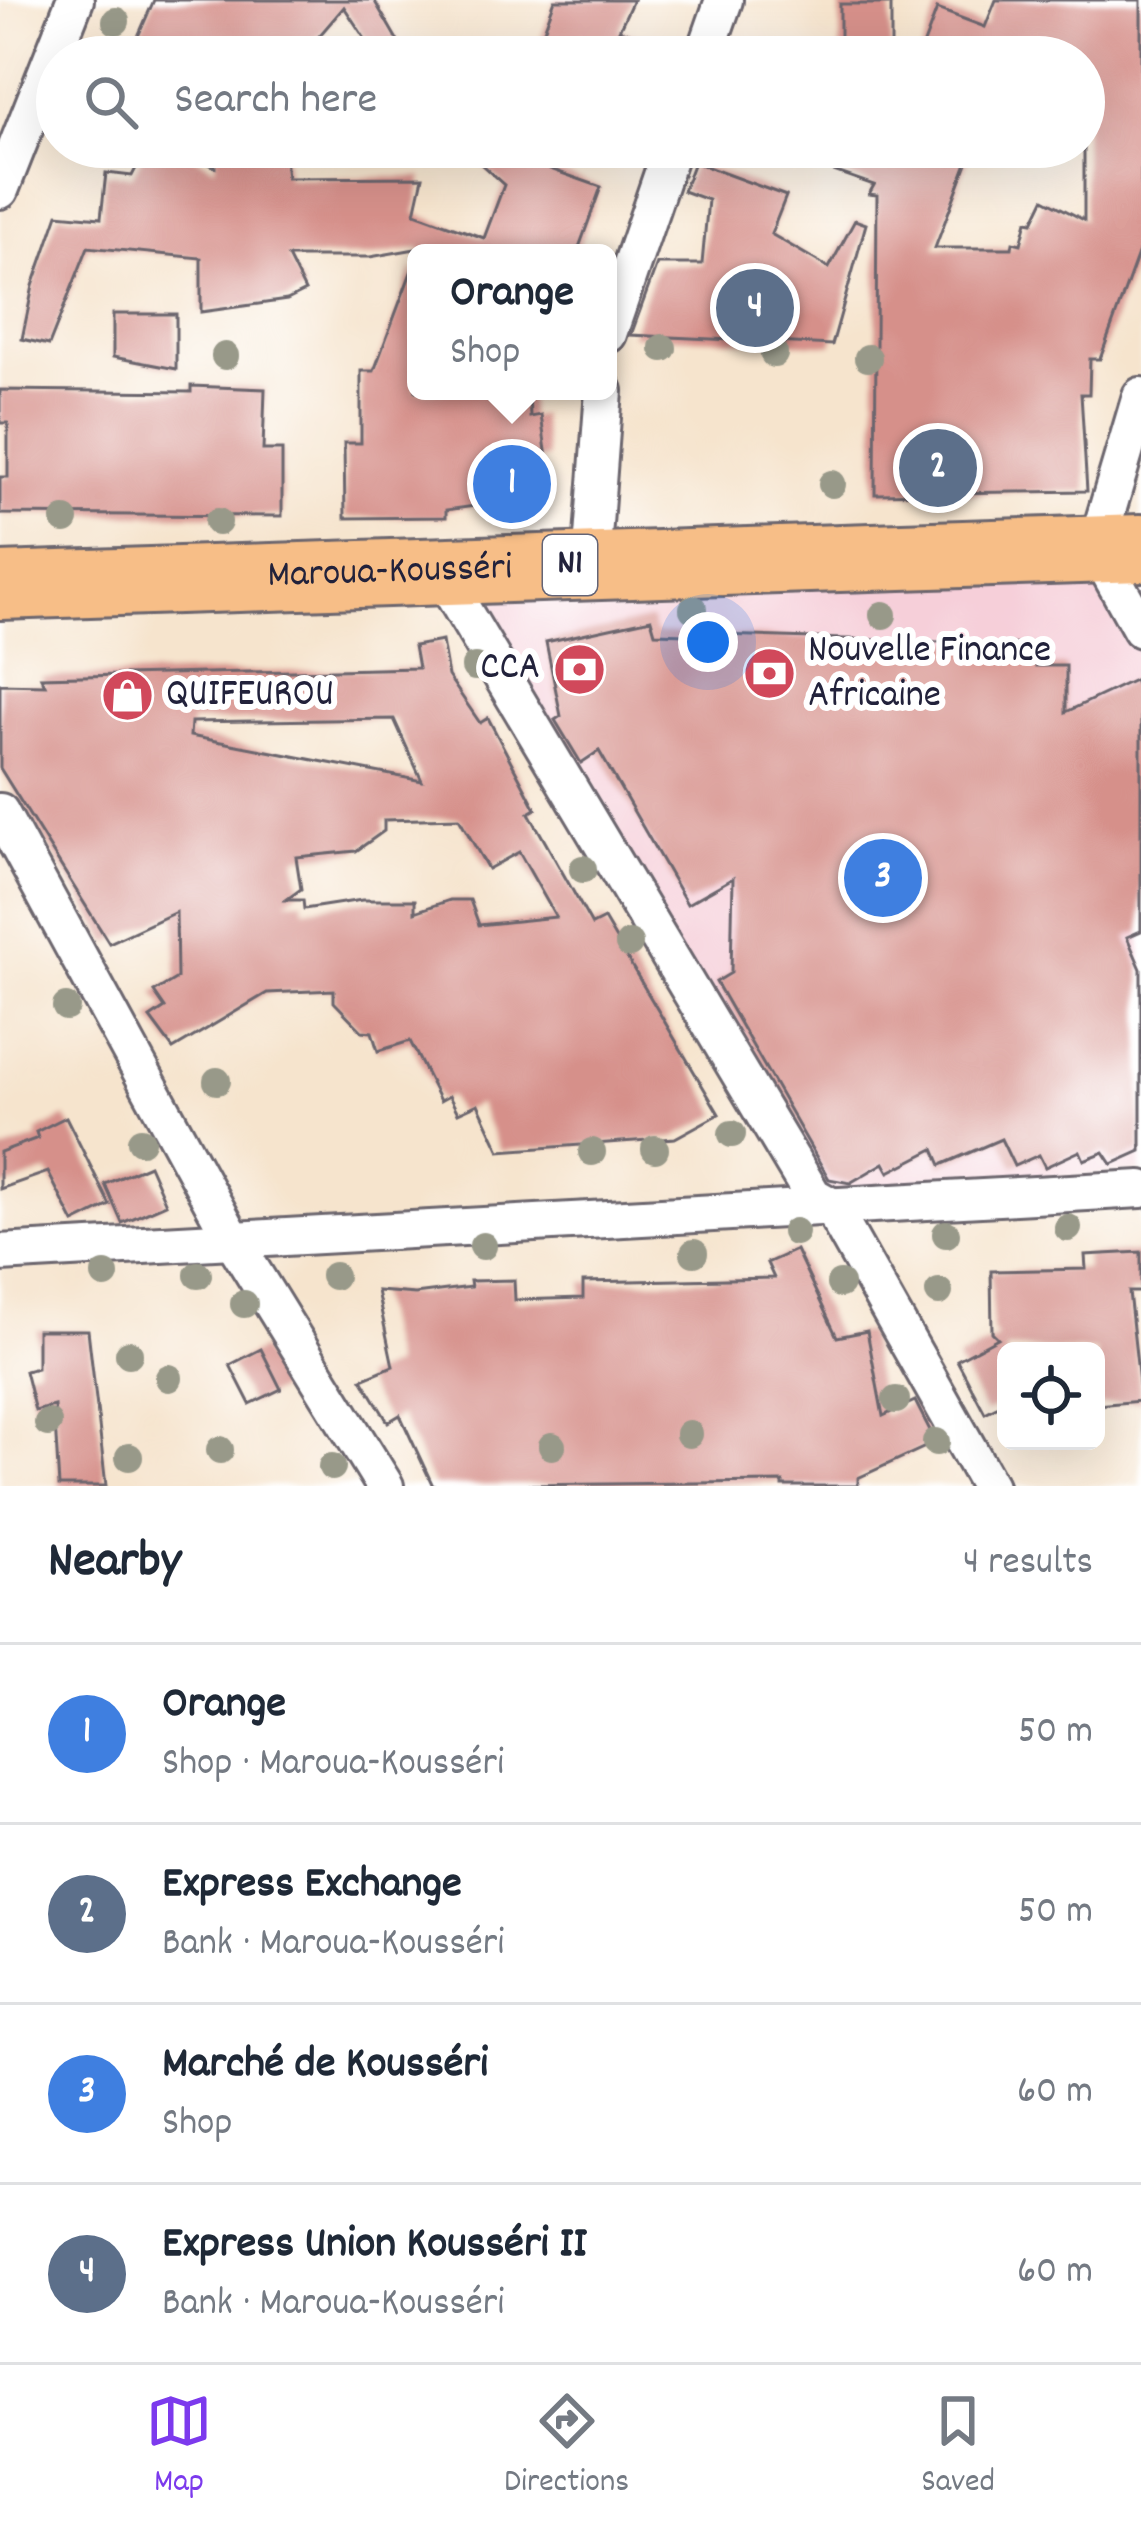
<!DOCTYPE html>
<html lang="en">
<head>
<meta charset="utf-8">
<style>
  :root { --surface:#fff; --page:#f2f2f3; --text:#1f2937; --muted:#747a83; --line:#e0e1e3; --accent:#7c3aed }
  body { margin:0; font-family:Dekko,sans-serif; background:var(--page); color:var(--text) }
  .controls { position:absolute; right:36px; bottom:36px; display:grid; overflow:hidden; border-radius:18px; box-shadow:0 12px 48px #0002 }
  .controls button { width:108px; height:108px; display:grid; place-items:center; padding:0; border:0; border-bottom:3px solid var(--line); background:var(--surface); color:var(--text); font:60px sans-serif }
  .you { position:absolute; left:708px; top:642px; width:42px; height:42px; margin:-30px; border:9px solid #fff; border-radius:50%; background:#1a73e8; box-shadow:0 0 0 18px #1a73e833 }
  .badge { display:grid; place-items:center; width:78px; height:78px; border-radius:50%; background:var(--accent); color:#fff; font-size:39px; font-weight:700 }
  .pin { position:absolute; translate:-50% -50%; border:6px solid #fff; box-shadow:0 3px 12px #0006 }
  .popup { position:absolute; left:407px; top:244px; width:210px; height:156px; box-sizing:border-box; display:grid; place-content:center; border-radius:18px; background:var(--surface); filter:drop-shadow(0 3px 9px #0005); font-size:39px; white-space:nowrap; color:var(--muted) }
  .popup b { font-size:45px; color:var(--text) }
  .popup::after { content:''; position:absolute; left:50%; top:100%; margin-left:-24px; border:24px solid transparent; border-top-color:var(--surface) }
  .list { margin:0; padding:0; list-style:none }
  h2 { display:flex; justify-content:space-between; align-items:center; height:156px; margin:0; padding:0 48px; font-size:51px }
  h2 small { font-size:39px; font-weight:400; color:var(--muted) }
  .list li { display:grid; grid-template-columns:78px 1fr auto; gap:36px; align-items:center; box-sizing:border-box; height:180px; padding:0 48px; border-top:3px solid var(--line) }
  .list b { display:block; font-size:45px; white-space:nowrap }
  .list p { margin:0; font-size:39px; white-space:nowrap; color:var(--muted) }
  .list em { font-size:39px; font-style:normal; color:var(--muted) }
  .icon { flex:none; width:66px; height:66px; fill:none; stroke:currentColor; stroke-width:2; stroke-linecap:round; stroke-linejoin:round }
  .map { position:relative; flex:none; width:1141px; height:1486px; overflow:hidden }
  .search { position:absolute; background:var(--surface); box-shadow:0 12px 48px #0002; left:36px; right:36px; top:36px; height:132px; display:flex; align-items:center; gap:30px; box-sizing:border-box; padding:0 42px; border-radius:66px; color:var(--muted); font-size:45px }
  .sheet { height:876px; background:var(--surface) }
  nav { display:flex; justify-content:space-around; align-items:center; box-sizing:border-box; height:168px; border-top:3px solid var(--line); background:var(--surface); font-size:33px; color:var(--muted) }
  nav a { display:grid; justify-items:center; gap:6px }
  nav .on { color:var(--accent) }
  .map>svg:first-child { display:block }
  .built { fill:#f6cfd9 }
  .building { fill:#d6908a; fill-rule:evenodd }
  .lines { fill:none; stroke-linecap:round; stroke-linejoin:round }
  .street-casing { stroke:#6c666e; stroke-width:42 }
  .highway-casing { stroke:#6c666e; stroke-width:72 }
  .street { stroke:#fff; stroke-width:36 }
  .highway { stroke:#f7be87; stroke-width:66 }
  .tree { fill:#989989 }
  .labels { text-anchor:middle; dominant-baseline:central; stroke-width:12; stroke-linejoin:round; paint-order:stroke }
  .shield { fill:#fff; stroke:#646476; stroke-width:3 }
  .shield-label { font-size:36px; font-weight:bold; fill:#22223b }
  .street-label { font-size:39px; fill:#22223b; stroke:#fff }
  .poi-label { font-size:39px; fill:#22223b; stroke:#fff; text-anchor:start }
</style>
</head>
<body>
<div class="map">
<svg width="1141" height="1486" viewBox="0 0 1141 1486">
  <rect width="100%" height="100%" fill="#fff"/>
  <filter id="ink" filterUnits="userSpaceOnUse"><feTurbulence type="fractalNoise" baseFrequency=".00833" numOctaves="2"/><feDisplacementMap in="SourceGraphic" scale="24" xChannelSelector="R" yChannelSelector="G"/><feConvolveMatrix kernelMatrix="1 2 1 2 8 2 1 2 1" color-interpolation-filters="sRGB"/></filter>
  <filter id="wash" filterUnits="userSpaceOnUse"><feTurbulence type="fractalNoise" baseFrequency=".004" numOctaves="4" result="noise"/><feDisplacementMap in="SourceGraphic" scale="48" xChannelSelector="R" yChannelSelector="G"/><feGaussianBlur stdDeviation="2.7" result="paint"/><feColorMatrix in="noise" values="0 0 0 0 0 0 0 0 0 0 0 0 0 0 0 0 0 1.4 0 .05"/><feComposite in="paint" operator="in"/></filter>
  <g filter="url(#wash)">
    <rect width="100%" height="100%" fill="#f6e4cd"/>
    <!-- built -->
    <path class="built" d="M1141,569V1172L813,1196L450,583Z"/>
    <g id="blocks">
      <!-- building -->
      <g class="building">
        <path d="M154,0H374L407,57H377L344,7L301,57H129Z"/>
        <path d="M555,0H633L619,30L683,49L682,57H534Z"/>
        <path d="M996,0H1141V246L1100,359H1090L1089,394H1081L1087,491L875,494L877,195L869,194L874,185L828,169L836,147H973L935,248H1012L1013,242L1021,244L1027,221L1033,222L1044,199L1084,220V57H919L937,9L985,27Z"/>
        <rect x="840" y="4" width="51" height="50"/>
        <path d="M147,147L183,151L215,167V147H284L287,178L423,177L415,213L484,238L504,185L462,147H560L550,169L601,187L577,253H419L421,248L370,257H288L305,291L287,300L201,312V258L88,247L49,345L22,339L33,286L58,214L101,218L106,173L132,176Z"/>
        <path d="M694,162L786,196L771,234L829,268L855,220L866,224L832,345L631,335L657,264H702L708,200L683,191Z"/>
        <path d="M413,267L416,391H529L530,417L541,415L547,458L533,460L539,497L446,510V517L345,518L344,443H361V371H374Z"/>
        <path d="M113,314H176V369L113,357Z"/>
        <path d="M191,386L265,389L263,450H282V516L0,514V477H8V423H0V390L191,392Z"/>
        <path d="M651,619L655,633L1037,645L1036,666H1066V712L1134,680L1141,695V931L1127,937L1141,969V1151L1112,1164L1104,1152L1084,1160L1080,1151L1045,1167L1039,1155L1014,1166L1001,1139L941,1165L934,1149L889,1172L884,1163L850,1183L829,1179L716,982L731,973L733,878L687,904L599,751L581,763L555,720L561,716L546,642Z"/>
        <path d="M442,641L448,676L480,723L488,718L536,809L529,813L592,925L604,919L719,1114L675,1138L500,1151L478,1104L458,1113L449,1096L440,1101L410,1041L378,1051L372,1032L362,1031L334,1002V990L267,993L173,1049L150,1018L165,1008L154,992L177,978L176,912L109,943L0,768V684L45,685L41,677L418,668L414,646ZM394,719L422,781L190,736L191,722ZM459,818L488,869L519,852L556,917L479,925L470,900H450L415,912V900H362L304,909L303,900H286L301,889L296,857L356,851L384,831V820Z"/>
        <path d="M66,1117L110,1205L74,1223L48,1172L0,1189V1152L38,1138L36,1132Z"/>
        <path d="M149,1165L166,1204L122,1223L105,1184Z"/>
        <path d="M796,1250L837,1337L867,1331L883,1416L915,1401L936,1442L858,1478V1486H783V1482L433,1486L400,1415L388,1422L362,1379L393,1366L377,1291L415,1294L471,1287L470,1281L514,1280L515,1300L583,1298V1282L774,1278L767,1263Z"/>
        <path d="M1141,1252V1292H1129L1141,1401L1096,1405V1351L1006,1349V1402L985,1413L957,1360L998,1338L992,1332L991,1271L1086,1269L1085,1255Z"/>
        <path d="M37,1330H88L106,1486H59L54,1406L35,1411L25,1371L37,1368Z"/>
        <path d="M261,1349L281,1389L250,1404L230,1365Z"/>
      </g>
    </g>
  </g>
  <g filter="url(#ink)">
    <use href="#blocks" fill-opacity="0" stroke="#6c666e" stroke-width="3"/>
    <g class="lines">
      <defs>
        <g id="street">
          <path d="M704,57L724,0"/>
          <path d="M0,190L75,0"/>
          <path d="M608,334L672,147"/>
          <path d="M1141,396L1096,548L1141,629"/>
          <path d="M591,564L604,391"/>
          <path d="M438,569L813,1196L831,1206L989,1486"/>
          <path d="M0,812L233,1240L385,1486"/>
          <path d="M0,1253L1141,1189"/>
        </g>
        <g id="highway">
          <path id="s1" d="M0,586L1141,548"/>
        </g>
      </defs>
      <!-- street casing -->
      <use href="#street" class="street-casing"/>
      <!-- highway casing -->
      <use href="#highway" class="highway-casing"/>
      <!-- street -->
      <use href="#street" class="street"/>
      <!-- highway -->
      <use href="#highway" class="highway"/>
    </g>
    <!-- trees -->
    <g class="tree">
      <circle cx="116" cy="21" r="14"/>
      <circle cx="663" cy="348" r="14"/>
      <circle cx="774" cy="354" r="14"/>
      <circle cx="225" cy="356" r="14"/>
      <circle cx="868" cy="358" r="14"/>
      <circle cx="832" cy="484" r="14"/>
      <circle cx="65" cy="520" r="14"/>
      <circle cx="218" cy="522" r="14"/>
      <circle cx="693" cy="609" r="14"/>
      <circle cx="883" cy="615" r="14"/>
      <circle cx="475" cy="667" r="14"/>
      <circle cx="583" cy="869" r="14"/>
      <circle cx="629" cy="944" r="14"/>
      <circle cx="66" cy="1007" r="14"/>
      <circle cx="217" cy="1081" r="14"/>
      <circle cx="732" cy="1134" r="14"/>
      <circle cx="141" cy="1141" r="14"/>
      <circle cx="655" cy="1149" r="14"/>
      <circle cx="592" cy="1152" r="14"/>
      <circle cx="1068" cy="1228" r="14"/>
      <circle cx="795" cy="1232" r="14"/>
      <circle cx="946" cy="1234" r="14"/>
      <circle cx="483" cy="1246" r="14"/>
      <circle cx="694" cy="1253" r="14"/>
      <circle cx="105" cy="1275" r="14"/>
      <circle cx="198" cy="1275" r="14"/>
      <circle cx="334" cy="1276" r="14"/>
      <circle cx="840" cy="1284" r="14"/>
      <circle cx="939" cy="1292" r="14"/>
      <circle cx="244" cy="1304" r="14"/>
      <circle cx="129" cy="1354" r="14"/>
      <circle cx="169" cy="1378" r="14"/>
      <circle cx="896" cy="1400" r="14"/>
      <circle cx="48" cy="1423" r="14"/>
      <circle cx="689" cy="1434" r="14"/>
      <circle cx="936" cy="1442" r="14"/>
      <circle cx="552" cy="1446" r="14"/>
      <circle cx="220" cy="1450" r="14"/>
      <circle cx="129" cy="1457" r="14"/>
      <circle cx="332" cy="1467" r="14"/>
    </g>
  </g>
  <!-- icons -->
  <defs>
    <symbol id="bank-disc" viewBox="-11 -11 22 22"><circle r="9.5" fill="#d1495b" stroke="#fff"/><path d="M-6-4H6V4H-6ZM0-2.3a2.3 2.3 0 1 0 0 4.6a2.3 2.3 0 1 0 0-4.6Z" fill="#fff"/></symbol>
    <symbol id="shop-disc" viewBox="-11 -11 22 22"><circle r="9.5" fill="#d1495b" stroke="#fff"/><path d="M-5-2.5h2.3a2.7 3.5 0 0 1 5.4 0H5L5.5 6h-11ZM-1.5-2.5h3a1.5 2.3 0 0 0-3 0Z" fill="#fff"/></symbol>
  </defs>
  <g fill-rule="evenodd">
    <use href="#bank-disc" x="550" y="640" width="59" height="59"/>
    <use href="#bank-disc" x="740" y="644" width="59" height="59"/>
    <use href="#shop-disc" x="98" y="666" width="59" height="59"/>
  </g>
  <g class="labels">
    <!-- shield labels -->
    <rect class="shield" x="543" y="535" width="54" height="60" rx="9"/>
    <g class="shield-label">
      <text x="570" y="565">N1</text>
    </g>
    <!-- street labels -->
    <g class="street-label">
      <text stroke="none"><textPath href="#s1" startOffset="390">Maroua-Kousséri</textPath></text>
    </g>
    <!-- poi labels -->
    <g class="poi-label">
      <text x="808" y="652">Nouvelle Finance<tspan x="808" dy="45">Africaine</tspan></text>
      <text x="540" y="669" text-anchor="end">CCA</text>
      <text x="166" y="696">QUIFEUROU</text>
    </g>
  </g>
</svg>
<div class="controls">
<button><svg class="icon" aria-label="locate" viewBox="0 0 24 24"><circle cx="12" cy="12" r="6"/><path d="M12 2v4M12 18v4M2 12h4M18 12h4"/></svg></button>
</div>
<div class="you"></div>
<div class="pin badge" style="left:512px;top:484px;background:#3f7fe0">1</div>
<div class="popup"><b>Orange</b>Shop</div>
<div class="pin badge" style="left:938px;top:468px;background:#5c6f8a">2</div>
<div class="pin badge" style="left:883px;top:878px;background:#3f7fe0">3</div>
<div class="pin badge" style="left:755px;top:308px;background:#5c6f8a">4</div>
<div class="search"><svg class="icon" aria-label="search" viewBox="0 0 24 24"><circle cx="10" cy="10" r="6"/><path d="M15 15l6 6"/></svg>Search here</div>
</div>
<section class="sheet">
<h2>Nearby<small>4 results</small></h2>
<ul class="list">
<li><span class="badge" style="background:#3f7fe0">1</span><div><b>Orange</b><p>Shop · Maroua-Kousséri</p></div><em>50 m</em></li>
<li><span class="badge" style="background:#5c6f8a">2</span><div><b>Express Exchange</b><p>Bank · Maroua-Kousséri</p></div><em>50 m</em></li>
<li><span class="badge" style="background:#3f7fe0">3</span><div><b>Marché de Kousséri</b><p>Shop</p></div><em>60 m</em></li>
<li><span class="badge" style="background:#5c6f8a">4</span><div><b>Express Union Kousséri II</b><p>Bank · Maroua-Kousséri</p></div><em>60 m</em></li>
</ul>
</section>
<nav>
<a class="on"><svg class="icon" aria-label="map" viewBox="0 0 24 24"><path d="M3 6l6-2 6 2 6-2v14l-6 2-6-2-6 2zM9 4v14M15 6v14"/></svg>Map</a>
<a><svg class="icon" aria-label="directions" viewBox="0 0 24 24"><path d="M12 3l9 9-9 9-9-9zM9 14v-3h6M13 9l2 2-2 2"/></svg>Directions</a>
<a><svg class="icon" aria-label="saved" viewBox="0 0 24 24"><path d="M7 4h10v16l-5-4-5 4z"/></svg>Saved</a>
</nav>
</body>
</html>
